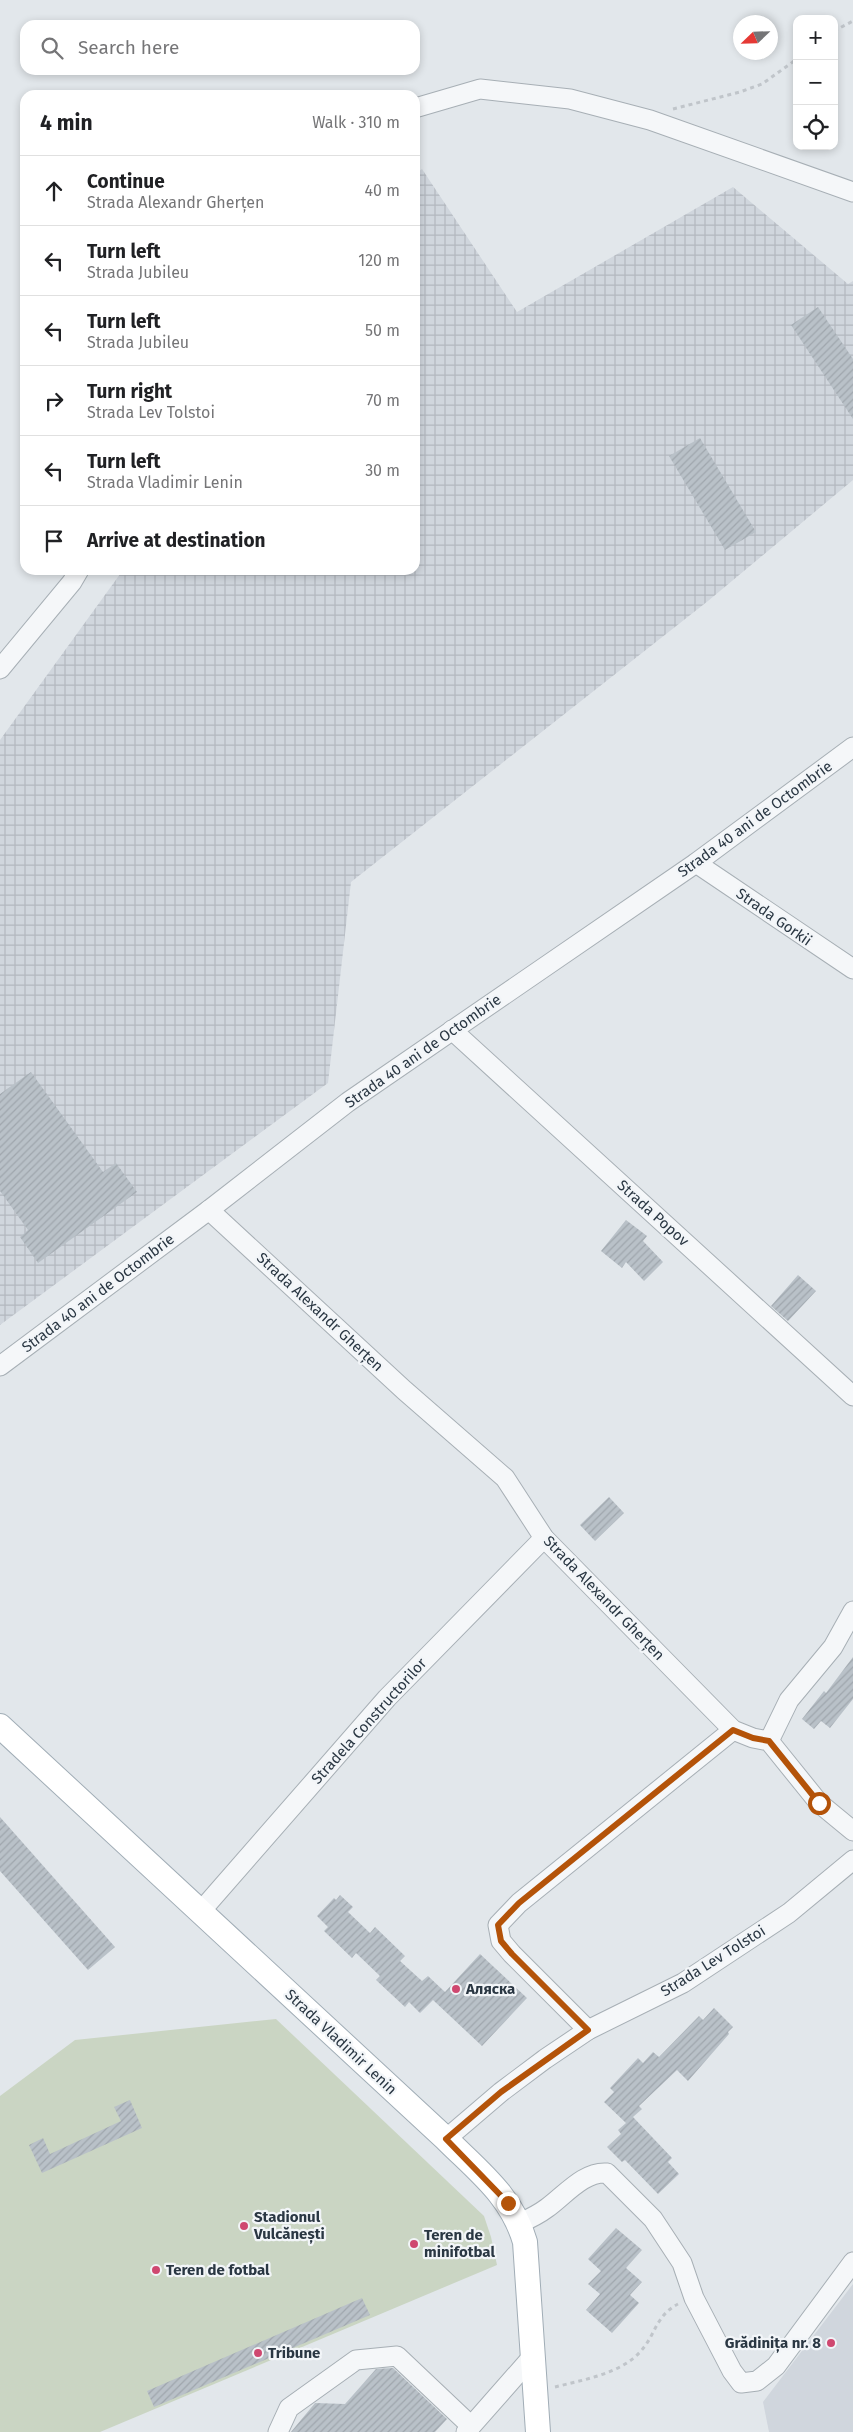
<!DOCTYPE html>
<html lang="en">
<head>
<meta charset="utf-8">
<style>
  :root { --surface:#fff; --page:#f6f6f6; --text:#202124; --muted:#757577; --line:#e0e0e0 }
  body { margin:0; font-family:"Fira Sans",sans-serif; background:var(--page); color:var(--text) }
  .controls { position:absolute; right:15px; top:15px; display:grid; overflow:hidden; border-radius:10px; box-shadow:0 2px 8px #0003 }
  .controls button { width:45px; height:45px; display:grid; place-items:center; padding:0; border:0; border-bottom:1px solid var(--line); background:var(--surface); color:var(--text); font:25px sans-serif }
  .compass { position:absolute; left:733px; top:15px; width:45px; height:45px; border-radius:50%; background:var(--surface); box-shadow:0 2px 8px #0003; rotate:247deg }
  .stop { position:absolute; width:15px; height:15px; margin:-11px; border:4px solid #b45309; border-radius:50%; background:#fff }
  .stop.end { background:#b45309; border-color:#fff; box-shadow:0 1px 5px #0008 }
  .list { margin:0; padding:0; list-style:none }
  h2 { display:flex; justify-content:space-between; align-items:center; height:65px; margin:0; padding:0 20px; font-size:21px }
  h2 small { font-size:16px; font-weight:400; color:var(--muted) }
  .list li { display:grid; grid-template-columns:32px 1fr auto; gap:15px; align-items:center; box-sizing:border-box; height:70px; padding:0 20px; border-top:1px solid var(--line) }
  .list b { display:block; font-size:19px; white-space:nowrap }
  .list p { margin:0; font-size:16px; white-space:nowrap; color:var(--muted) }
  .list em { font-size:16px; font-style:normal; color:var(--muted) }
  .icon { flex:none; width:28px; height:28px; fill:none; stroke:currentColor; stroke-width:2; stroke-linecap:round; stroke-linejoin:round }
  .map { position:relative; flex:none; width:853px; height:2432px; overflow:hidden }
  .search { position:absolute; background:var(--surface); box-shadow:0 2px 8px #0003; left:20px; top:20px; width:400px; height:55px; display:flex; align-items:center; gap:12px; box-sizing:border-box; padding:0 18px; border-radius:15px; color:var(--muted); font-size:19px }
  .panel { position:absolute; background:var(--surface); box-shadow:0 2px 8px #0003; left:20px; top:90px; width:400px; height:485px; border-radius:15px }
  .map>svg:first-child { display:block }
  .built { fill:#d0d6dd }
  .industrial { fill:url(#industrial-grid) }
  .pitch { fill:#cad5c3 }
  .building { fill:url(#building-hatch) }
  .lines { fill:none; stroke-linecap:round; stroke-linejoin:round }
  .minor-casing { stroke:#a7afb5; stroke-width:21 }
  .major-casing { stroke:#a1adb6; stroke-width:26 }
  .path { stroke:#c0c5ca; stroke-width:3; stroke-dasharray:4 4; stroke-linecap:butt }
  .minor { stroke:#f5f7f9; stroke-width:19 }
  .major { stroke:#fff; stroke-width:24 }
  .route { stroke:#b45309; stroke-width:6 }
  .poi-dot { fill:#cf4870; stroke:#f2f5f8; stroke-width:2 }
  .labels { text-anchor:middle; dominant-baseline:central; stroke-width:4.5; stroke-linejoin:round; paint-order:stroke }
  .street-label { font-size:15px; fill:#2a3743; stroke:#f2f5f8 }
  .poi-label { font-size:15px; font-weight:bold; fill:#2a3743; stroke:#f2f5f8; text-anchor:start }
</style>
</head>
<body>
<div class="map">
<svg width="853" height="2432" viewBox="0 0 853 2432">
  <defs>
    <pattern id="industrial-grid" width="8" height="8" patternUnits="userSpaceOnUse" patternTransform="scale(1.25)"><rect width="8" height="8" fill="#d0d6dd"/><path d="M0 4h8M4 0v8" fill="none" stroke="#b3b8bf"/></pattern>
    <pattern id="building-hatch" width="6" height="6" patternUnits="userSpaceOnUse" patternTransform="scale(1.25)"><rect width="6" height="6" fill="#b9c1c8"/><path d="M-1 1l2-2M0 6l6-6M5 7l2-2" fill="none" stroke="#9fa6ad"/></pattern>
  </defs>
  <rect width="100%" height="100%" fill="#e2e7eb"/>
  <!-- built -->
  <path class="built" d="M853,2284V2432H769L763,2402Z"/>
  <!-- industrial -->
  <path class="industrial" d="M422,169L517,312L733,187L848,284L853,281V480L708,601L351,882L328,1083L0,1325V740L123,570H415V174Z"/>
  <!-- pitch -->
  <path class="pitch" d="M276,2019L484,2216L491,2237L497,2265L100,2432H0V2096L75,2040Z"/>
  <!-- building -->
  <g class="building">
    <path d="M818,307L853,359V419L791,325Z"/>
    <path d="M700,438L756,532L725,550L669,456Z"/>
    <path d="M31,1072L103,1172L116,1163L137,1192L38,1263L20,1237L28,1230L0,1191V1094Z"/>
    <path d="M626,1220L647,1236L643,1241L663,1262L644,1281L626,1262L622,1268L601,1251Z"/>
    <path d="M798,1275L816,1291L788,1321L771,1306Z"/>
    <path d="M609,1497L624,1513L595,1541L580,1525Z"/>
    <path d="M853,1657V1699L830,1728L821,1721L814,1729L802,1719L824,1691L826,1693Z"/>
    <path d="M0,1817L115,1947L88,1970L0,1871Z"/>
    <path d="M340,1895L353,1907L348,1912L370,1933L375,1927L405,1956L400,1961L422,1981L428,1976L445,1992L480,1954L527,1998L482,2046L433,2000L420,2013L409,2002L405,2007L376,1980L380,1976L356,1953L352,1958L324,1931L328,1927L317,1916L334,1898L336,1900Z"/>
    <path d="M714,2008L733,2027L728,2032L729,2034L688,2081L677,2070L639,2106L642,2109L633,2117L672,2158L668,2162L679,2174L658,2194L625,2160L622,2162L607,2147L621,2134L618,2130L626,2123L604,2102L614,2092L610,2088L638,2058L643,2063L653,2052L659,2057L699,2016L703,2020Z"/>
    <path d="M130,2100L142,2128L42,2173L29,2145L43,2138L50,2154L121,2121L114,2107Z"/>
    <path d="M616,2228L642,2250L626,2268L642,2282L630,2295L639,2303L612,2333L586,2310L600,2294L588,2284L601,2271L588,2259Z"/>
    <path d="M362,2298L370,2315L154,2407L147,2391Z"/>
    <path d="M393,2368L447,2419L435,2432H291L315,2403L345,2404L376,2369Z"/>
  </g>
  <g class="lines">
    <defs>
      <g id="minor">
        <path d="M415,108L480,89L570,99L650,120L853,192"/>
        <path d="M0,669L72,582L79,570"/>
        <path d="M696,863L853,969"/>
        <path d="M452,1030L853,1396"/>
        <path d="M209,1210L404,1390L505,1478L544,1538L733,1730L753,1738L769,1741L819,1803L853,1831"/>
        <path d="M0,1366L209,1210L348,1102L696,863L853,747"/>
        <path d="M769,1741L789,1700L833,1647L853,1611"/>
        <path d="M201,1911L387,1698L544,1538"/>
        <path d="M588,2030L512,1954L501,1941L498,1925L519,1903L733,1730"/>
        <path d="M446,2139L501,2092L545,2059L588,2030L683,1983L789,1913L853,1860"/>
        <path d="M520,2223C529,2219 539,2214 547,2208C565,2195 584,2171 607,2173L653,2219L682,2263L694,2298L732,2371L741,2383L757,2381L776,2366L853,2262"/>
        <path d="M278,2432L289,2408L356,2360L397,2356L471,2426"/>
        <path d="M466,2432L532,2357"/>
      </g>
      <path id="major" d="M0,1726L446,2139C478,2171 512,2196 525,2242L538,2432"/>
    </defs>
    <!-- minor casing -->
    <use href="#minor" class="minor-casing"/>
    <!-- major casing -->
    <use href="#major" class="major-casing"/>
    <!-- path -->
    <g class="path">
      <path d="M834,31L853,21"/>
      <path d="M673,109L740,92L762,84L797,59"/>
      <path d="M555,2387C582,2380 620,2374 640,2352C656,2335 655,2316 678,2304"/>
    </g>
    <!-- minor -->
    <use href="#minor" class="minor"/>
    <!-- major -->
    <use href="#major" class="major"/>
  </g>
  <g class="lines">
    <!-- route -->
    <path class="route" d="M508,2203L446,2139L501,2092L588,2030L512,1954L501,1941L498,1925L519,1903L733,1730L753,1738L769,1741L819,1803"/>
  </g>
  <!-- markers -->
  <g class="poi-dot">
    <circle cx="456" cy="1989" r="5"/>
    <circle cx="244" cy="2226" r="5"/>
    <circle cx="414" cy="2244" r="5"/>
    <circle cx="156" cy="2270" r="5"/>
    <circle cx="831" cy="2343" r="5"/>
    <circle cx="258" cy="2353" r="5"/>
  </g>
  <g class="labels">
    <!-- street labels -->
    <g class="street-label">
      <text transform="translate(755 819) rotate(-36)">Strada 40 ani de Octombrie</text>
      <text transform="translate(774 917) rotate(35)">Strada Gorkii</text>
      <text transform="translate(423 1051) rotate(-35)">Strada 40 ani de Octombrie</text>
      <text transform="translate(653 1213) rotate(42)">Strada Popov</text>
      <text transform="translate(98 1293) rotate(-37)">Strada 40 ani de Octombrie</text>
      <text transform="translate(320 1312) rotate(43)">Strada Alexandr Gherțen</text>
      <text transform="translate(604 1598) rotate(46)">Strada Alexandr Gherțen</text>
      <text transform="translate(369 1721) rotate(-48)">Stradela Constructorilor</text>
      <text transform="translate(713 1961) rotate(-32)">Strada Lev Tolstoi</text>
      <text transform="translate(341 2042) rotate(43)">Strada Vladimir Lenin</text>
    </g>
    <!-- poi labels -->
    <g class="poi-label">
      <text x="466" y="1989">Аляска</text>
      <text x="254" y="2217">Stadionul<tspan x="254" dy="17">Vulcănești</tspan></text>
      <text x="424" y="2235">Teren de<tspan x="424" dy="17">minifotbal</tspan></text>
      <text x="166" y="2270">Teren de fotbal</text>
      <text x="821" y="2343" text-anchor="end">Grădinița nr. 8</text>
      <text x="268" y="2353">Tribune</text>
    </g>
  </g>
</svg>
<div class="controls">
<button>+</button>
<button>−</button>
<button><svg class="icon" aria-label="locate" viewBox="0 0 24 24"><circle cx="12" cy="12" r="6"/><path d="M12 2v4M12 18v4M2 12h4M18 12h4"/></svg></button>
</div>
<svg class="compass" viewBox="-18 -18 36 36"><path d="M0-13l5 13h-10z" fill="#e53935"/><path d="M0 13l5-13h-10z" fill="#757577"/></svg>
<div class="stop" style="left:819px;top:1803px"></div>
<div class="stop end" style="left:508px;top:2203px"></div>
<div class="search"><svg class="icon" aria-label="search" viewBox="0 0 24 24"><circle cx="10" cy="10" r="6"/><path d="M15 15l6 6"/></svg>Search here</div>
<section class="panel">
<h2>4 min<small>Walk · 310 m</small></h2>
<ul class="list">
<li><svg class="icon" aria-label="ahead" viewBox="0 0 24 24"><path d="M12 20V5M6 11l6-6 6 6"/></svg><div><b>Continue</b><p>Strada Alexandr Gherțen</p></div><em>40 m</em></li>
<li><svg class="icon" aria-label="left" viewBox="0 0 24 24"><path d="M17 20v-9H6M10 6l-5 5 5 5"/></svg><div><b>Turn left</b><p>Strada Jubileu</p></div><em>120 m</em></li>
<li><svg class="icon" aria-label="left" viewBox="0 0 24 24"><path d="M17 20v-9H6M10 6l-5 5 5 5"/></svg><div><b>Turn left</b><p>Strada Jubileu</p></div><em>50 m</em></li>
<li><svg class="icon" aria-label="right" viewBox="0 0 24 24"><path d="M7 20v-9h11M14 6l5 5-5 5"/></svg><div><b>Turn right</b><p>Strada Lev Tolstoi</p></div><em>70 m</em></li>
<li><svg class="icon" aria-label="left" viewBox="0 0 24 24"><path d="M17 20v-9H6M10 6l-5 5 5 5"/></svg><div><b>Turn left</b><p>Strada Vladimir Lenin</p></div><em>30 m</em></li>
<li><svg class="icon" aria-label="arrive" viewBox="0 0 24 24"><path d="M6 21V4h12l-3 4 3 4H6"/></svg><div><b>Arrive at destination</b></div></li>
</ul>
</section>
</div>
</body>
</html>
